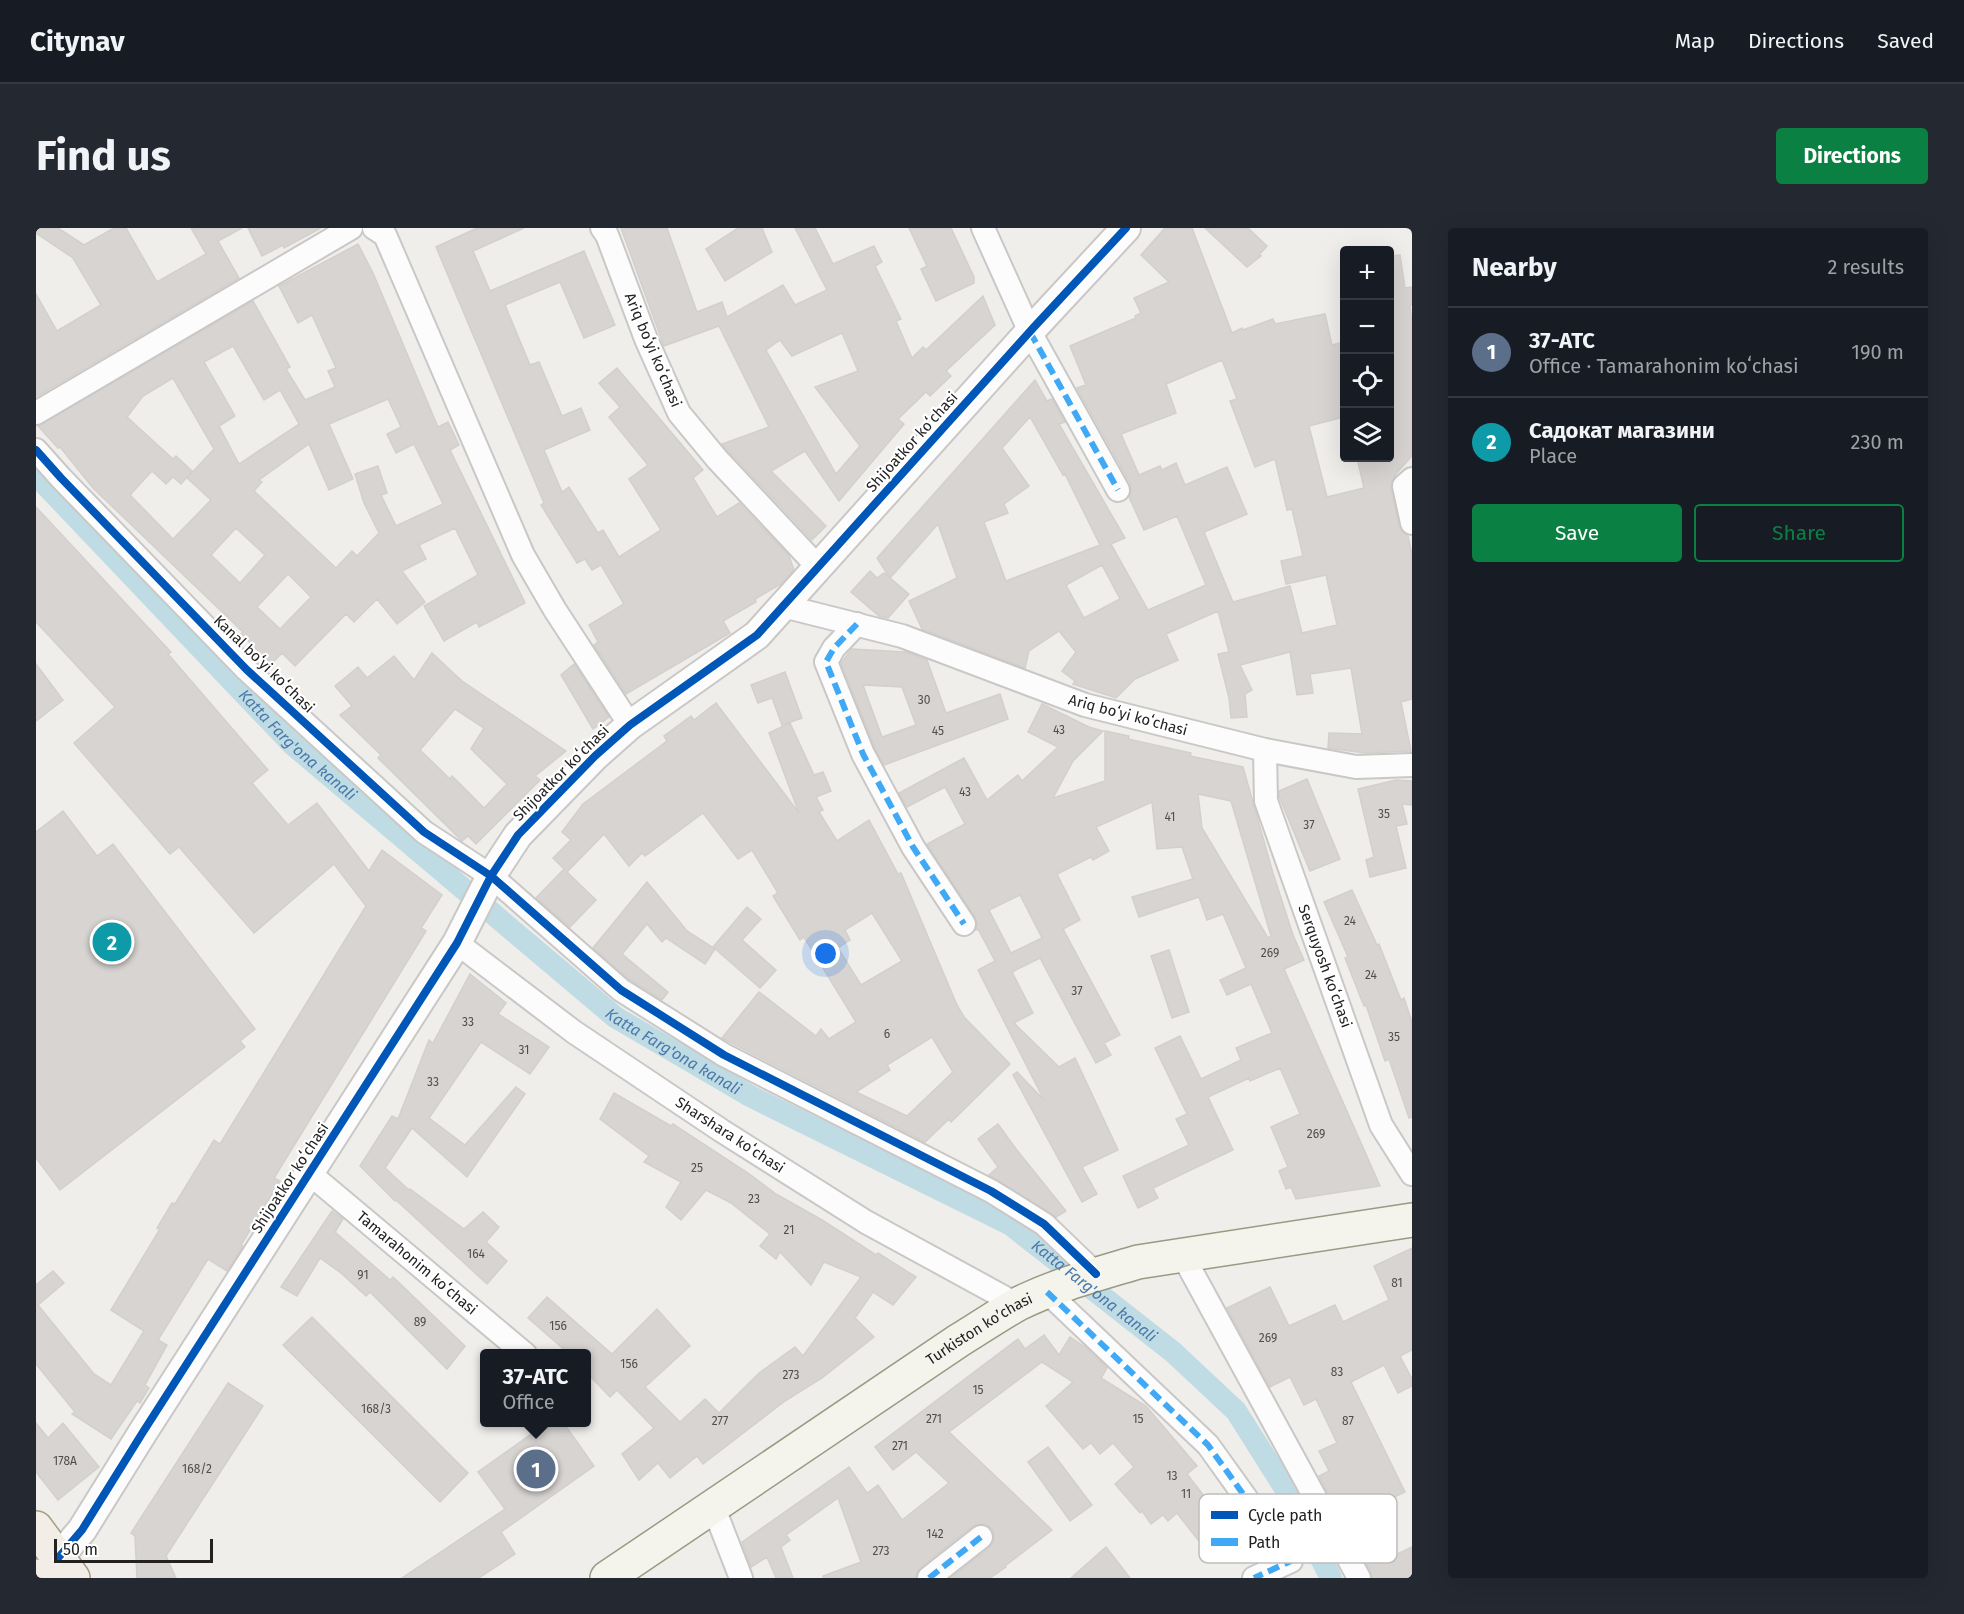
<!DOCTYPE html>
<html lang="en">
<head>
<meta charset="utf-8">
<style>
  :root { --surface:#171b24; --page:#242831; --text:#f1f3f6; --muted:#9ea1a6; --line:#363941; --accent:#0b8043 }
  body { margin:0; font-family:"Fira Sans",sans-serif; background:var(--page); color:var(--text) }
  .controls { position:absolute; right:18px; top:18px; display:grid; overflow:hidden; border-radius:6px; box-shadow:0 6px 24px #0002 }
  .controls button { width:54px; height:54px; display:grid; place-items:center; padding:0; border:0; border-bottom:2px solid var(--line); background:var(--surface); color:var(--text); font:30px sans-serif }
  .scale { position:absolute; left:18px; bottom:15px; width:159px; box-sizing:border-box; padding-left:6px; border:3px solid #222; border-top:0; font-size:16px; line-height:21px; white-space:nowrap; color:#222; -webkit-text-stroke:4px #fff; paint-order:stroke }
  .you { position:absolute; left:790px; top:726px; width:21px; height:21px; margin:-15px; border:4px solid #fff; border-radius:50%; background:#1a73e8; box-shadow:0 0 0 9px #1a73e833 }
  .badge { display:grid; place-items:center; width:39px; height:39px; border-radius:50%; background:var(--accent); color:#fff; font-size:20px; font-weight:700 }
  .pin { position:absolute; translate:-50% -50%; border:3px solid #fff; box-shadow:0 2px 6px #0006 }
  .popup { position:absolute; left:444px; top:1121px; width:111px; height:78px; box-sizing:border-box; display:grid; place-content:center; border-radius:6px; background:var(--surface); filter:drop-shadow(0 2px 4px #0005); font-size:20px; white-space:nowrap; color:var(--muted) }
  .popup b { font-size:22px; color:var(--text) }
  .popup::after { content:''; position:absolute; left:50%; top:100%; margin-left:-12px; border:12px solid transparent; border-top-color:var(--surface) }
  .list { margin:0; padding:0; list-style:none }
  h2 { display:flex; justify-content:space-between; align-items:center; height:78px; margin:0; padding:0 24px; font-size:26px }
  h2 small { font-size:20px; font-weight:400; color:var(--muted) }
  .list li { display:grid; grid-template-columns:39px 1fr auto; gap:18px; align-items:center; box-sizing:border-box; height:90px; padding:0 24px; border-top:2px solid var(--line) }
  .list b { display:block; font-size:22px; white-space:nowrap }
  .list p { margin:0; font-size:20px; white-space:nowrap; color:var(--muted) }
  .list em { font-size:20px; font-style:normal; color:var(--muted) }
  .actions { display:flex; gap:12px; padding:18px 24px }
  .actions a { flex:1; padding:14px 0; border:2px solid var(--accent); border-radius:6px; text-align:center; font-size:21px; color:var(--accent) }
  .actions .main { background:var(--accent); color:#fff }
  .icon { flex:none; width:33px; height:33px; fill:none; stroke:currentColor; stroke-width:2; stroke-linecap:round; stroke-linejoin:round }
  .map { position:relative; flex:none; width:1376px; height:1350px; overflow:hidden; border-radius:6px }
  header { display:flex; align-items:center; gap:36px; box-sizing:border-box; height:84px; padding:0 30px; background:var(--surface); border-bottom:2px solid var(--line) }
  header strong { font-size:28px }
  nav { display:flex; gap:33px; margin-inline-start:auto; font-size:21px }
  .intro { display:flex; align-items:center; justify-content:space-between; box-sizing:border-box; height:144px; padding:0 36px }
  h1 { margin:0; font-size:42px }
  .button { padding:15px 27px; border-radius:6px; background:var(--accent); color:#fff; font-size:21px; font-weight:700 }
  main { display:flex; gap:36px; padding:0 36px }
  aside { flex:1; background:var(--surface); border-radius:6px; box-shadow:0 6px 24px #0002 }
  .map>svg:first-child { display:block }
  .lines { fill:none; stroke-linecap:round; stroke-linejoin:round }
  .canal { stroke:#bfdbe3; stroke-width:22 }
  .building { fill:#d7d4d2; stroke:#d3d0cc; stroke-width:1.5; fill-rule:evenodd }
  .minor-casing { stroke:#c9c8c7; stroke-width:26 }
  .tertiary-casing { stroke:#c9c8c7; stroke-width:32 }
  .secondary-casing { stroke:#999a82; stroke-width:36 }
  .primary-casing { stroke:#a79c86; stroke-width:36 }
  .minor { stroke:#fdfcfc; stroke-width:22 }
  .tertiary { stroke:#fdfcfc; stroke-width:28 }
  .secondary { stroke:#f4f4ed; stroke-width:33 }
  .primary { stroke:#f3ede7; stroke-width:33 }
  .quiet { stroke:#3fa9f5; stroke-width:6; stroke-dasharray:12 6; stroke-linecap:butt }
  .cycleway-casing { stroke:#fff; stroke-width:11 }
  .cycleway { stroke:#0057b8; stroke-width:8 }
  .labels { text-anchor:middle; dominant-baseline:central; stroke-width:4.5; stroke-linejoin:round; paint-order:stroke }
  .number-label { font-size:12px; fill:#4f4e4e }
  .street-label { font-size:15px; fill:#222; stroke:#fff }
  .water-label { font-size:16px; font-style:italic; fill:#4a7aab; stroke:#fff }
  .key { fill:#fff; stroke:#bdbdbd; stroke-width:1.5 }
  .key-label { font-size:16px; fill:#222 }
</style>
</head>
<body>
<header>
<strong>Citynav</strong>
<nav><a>Map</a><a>Directions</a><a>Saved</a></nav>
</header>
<div class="intro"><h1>Find us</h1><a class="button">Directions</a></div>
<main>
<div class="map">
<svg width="1376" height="1350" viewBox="0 0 1376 1350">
  <rect width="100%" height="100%" fill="#f0eeeb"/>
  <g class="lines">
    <!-- canal -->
    <path class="canal" id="s1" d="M0,247L256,516L579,789L714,868L975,997L1137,1124L1200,1183L1248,1259L1295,1350"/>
  </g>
  <!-- building -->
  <g class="building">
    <path d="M0,0H22L48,17L78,0H90L121,54L170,26L155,0H206L182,13L203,50L0,169V66L21,103L65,77L37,30L0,5Z"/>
    <path d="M212,0H285L248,20L247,17L226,28Z"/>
    <path d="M441,0H488L437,23L454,63L548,23L579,97L548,110L524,54L469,77L494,137L503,134L526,188L545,180L554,202L508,222L526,264L533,259L562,305L567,302L583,329L625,302L593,251L612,237L573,189L584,179L563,155L581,140L667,242L657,250L681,289L703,275L753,328L758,342L745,356L719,371L720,374L687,393L694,405L590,466L558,417L562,414L553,397L588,376L565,337L556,342L549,331L541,335L505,277L508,275L400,19Z"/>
    <path d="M585,0H631L661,84L686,74L691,89L747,57L759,77L791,62L759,0H779L797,36L838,18L846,34L839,38L865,91L860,93L876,130L887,119L890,122L947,68L959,97L910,143L915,148L894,168L890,164L862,191L868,196L803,273L769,223L735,243L790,298L776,312L686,216L733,199L683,98L628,118ZM806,105L822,143L779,159L824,218L800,246L730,122L744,112L756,128Z"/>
    <path d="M702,0H726L736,24L689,53L670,21Z"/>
    <path d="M873,0H915L938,49V55L900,73L885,41L891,38Z"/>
    <path d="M1129,0H1156L1196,105L1206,100L1207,102L1237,91L1239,96L1289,86L1296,117L1308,114V189L1273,198L1291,269L1328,260L1321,230H1353V28L1364,27L1369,60L1376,59V77H1374L1376,96V228L1359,247L1355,260L1363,298L1366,304L1372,308L1376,327V471L1365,474L1375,523L1329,525L1292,520L1293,505L1326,506L1315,440L1274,446L1277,465L1261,467L1254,424L1204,437L1216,462L1209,466L1211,489L1195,490L1193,470L1182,426L1193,424L1182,383L1130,406L1142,432L1099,451L1080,470L1037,456L1039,453L1026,443L1040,424L1023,403L993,423L989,440L886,401L873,373L921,350L902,296L854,350L841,330L999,152L1011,173L1016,171L1029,194L1023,196L1089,310L1075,316L1112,382L1170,357L1141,288L1108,302L1093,269L1095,263L1094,255L1041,160L1050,157L1034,118L1100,90L1099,88L1105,85L1098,70L1133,54L1105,27ZM1186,132L1201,171L1194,173L1219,239L1239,231L1251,282L1256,281L1267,328L1245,333L1250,356L1290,347L1301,397L1266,405L1254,358L1197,374L1168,304L1211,286L1191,239L1149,257L1140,235L1126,242L1124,238L1103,247L1085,206L1140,185L1130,156ZM994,189L1027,247L1029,246L1064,317L970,353L948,294L972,285L968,276L993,258L966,220ZM1066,337L1084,371L1048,390L1030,357Z"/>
    <path d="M1169,0H1212L1231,18L1223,27L1225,28L1211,39Z"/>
    <path d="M322,16L337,45L402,199L412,194L423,217L414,222L489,375L443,399L441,394L408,413L388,378L442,347L419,300L383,317L390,331L366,343L389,374L361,396L341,371L318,394L310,386L259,438L246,425L235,436L205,406L207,404L57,260L24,219L22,220L2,198L217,73L254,139L250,141L269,172L299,159L292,143L300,140L276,87L262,95L243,58ZM197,118L228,172L244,162L263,196L203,236L183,198L199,188L168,134ZM137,150L178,221L151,250L175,272L137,311L94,267L116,243L130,256L137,249L145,256L156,243L140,228L137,231L91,189L107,168ZM352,171L365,199L351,206L360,225L378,216L407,276L360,298L345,267L351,265L342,238L319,246L328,275L343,305L321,328L316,323L300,340L218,263L226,254L223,252L273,216L293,262L317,251L293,196ZM200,300L229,327L204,355L175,327ZM252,346L275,369L244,401L221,379Z"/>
    <path d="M0,279L135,424L132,426L232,542L216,555L252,597L281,575L333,643L346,622L406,667L385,700L390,703L238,950L244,953L205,1017L207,1018L191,1043L172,1031L122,1112L131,1117L109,1157L113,1160L104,1175L101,1173L75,1211L36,1186L39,1184L0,1136V1057L17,1043L28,1055L2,1077L58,1146L75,1157L108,1103L75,1082L124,1001L121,1000L136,975L139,976L178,912L184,916L330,678L298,636L218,705L143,619L134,626L38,515L79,479L0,394Z"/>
    <path d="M834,343L841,350L848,345L873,366L852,390L843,388L815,364Z"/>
    <path d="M816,421L870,424L891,432L910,485L964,466L972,491L848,537L839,520L805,435ZM827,457L866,459L880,497L846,509Z"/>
    <path d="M396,425L426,453L530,523L499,548L504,552L440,616L432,608L426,613L424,611L342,530L345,527L304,487L316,478L299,458L322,439L331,450L358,428L378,452ZM419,481L448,500L435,521L471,556L448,580L416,548L414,551L384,522Z"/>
    <path d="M0,436L27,472L0,493Z"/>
    <path d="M538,436L573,489L557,501L525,447Z"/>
    <path d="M749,444L766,490L746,497L736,470L722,475L715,457Z"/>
    <path d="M680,475L763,585L733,505L754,495L778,547L787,544L795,563L780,569L787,582L783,584L801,613L833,592L862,646L865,645L921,777L928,789L974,836L915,894L913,891L889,914L686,810L723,764L780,808L785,801L793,811L820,794L768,709L764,712L737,668L742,665L716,622L702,631L667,585L609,628L606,625L593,638L568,606L531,644L560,672L534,699L500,670L528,641L517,630L535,612L526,604L547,576L631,513L628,508L655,488L658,492ZM836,685L866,733L825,757L802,720L814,712L809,702ZM896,809L917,844L871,888L820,864L854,842L851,837Z"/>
    <path d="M1006,476L1053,499L1067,503L1037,533L1017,570L1069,553V503L1093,508L1092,511L1155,525L1154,528L1207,539L1237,645L1257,707L1268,732L1248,741L1344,958L1260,971L1255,959L1250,961L1243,943L1252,939L1235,899L1264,886L1244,840L1214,853L1213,850L1172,869L1197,922L1117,960L1122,970L1102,980L1087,948L1153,917L1140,891L1151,886L1119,820L1144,808L1165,851L1205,832L1200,820L1236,805L1215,756L1191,767L1184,752L1210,740L1187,686L1171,692L1163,669L1103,689L1096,669L1157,651L1146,619L1121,621L1116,574L1060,599L1073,623L1057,632L1055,629L1021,646L1044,692L1027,701L1084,807L1068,815L1075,827L1060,835L1004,730L976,744L997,785L978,795L1023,839L1039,830L1082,922L1046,939L1061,966L1046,974L977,847L981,844L1008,872L942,742L959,733L942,701L940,702L941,696L939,689L891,616L929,596L909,559L871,579L863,565L928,530L951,572L982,547L986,553L1022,519L992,504ZM1162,566L1195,573L1235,708L1232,710L1166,600ZM984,667L1006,710L975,725L953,682Z"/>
    <path d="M1271,551L1304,631L1274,643L1243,568V563Z"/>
    <path d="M1360,552L1376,553V577L1366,576L1371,596L1360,598L1370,640L1334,649L1330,632L1338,629L1322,561Z"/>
    <path d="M27,583L61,628L77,616L219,801L204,813L209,819L24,962L0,930V604Z"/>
    <path d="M611,654L651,703L679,721L669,736L630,710L626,714L611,696L586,726L632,764L626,772L593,751L557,720Z"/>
    <path d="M1316,662L1341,717L1343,716L1365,772L1368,770L1376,794V889L1373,890L1353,831L1349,833L1330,777L1328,778L1309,730L1312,729L1288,674Z"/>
    <path d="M711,679L725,691L706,712L740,742L724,760L677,719Z"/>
    <path d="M1133,722L1153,784L1136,790L1115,728Z"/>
    <path d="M434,746L470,775L462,786L513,819L494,846L445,814L393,890L429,917L480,859L489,866L431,949L376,900L349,940L373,962L374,961L428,1001L447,984L463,999L450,1014L471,1033L451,1056L360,972L359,973L324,938L356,888L362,891L393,812L397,815Z"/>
    <path d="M578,865L635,898L637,896L712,945L740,966L786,992L840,1027L842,1025L880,1049L857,1077L837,1064L819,1090L838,1109L786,1150L749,1173L667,1236L661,1228L634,1250L622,1235L603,1252L586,1226L618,1200L581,1162L574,1169L551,1145V1125H532L492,1090L511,1069L576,1126L621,1081L654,1118L609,1159L644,1194L669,1171L683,1185L723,1145L759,1119L767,1128L825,1049L788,1034L775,1057L744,1024L740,1031L724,1018L734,1006L695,975L670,962L645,992L630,979L645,954L608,934L613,928L564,891Z"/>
    <path d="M962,896L980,921L1030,983L1020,989L953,947L962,939L942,911Z"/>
    <path d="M296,983L307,991L299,1004L354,1052L357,1049L429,1118L411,1141L334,1064L330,1068L305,1045L284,1030L261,1068L245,1059Z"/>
    <path d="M1376,1020V1122L1364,1128L1376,1151V1158L1362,1165L1348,1137L1315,1154L1369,1264L1332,1282L1355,1329L1376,1319V1350H1336L1335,1344L1283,1248L1293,1243L1283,1223L1301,1215L1280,1171L1268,1177L1254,1149L1234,1159L1191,1080L1234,1059L1253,1098L1299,1077L1307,1094L1353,1072L1338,1038Z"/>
    <path d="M276,1089L432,1245L404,1274L247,1117Z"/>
    <path d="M1008,1107L1023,1127L1034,1109L1049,1119L1071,1140L1065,1150L1110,1178L1161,1238L1151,1246L1198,1307L1173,1326L1141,1285L1132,1293L1127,1287L1115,1296L1106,1283L1104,1285L1079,1256L1098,1239L1077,1215L1064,1226L1055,1215L1047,1221L1010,1178L1037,1154L1006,1134L913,1204L1016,1302L969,1338L970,1339L954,1350H915L953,1320L957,1315L958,1308L956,1301L951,1297L944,1296L937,1298L885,1339L881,1344L880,1350H787V1348L825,1334L802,1270L750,1307L754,1312L745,1319L757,1350H740L731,1329L715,1339L706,1314L813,1239L831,1265L842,1257L866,1292L913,1255L880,1224L857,1242L839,1219L982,1111L989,1121Z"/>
    <path d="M192,1155L227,1178L130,1328L140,1350H101L99,1308L95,1305Z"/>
    <path d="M512,1194H527L558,1238L465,1304L479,1326L443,1350H366L469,1281L442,1244Z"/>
    <path d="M0,1195L12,1210L27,1195L63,1239L22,1272L0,1244Z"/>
    <path d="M1012,1219L1056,1277L1034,1293L992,1234Z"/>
    <path d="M1070,1319L1094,1350H1035Z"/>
  </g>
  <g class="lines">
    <defs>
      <g id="minor">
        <path d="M338,0L349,7L487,327L519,382L594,497"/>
        <path d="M566,0L571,7L610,111L643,185L681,231L782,339"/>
        <path d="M947,0L994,104L1082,262"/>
        <path d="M0,185L315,0"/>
        <path d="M0,222L25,250L211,442L388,604L455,648L585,762L688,827L955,963L1008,996L1060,1046"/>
        <path d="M1376,251L1368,258L1376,295"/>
        <path d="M747,378L866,408L1049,477L1229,522L1320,539L1376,537"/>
        <path d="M821,396L798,420L790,434L827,526L877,619L928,696"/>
        <path d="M1229,522L1230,573L1345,897L1376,946"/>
        <path d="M421,715L538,804L686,903L830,994L982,1077"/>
        <path d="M273,945L489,1126"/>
        <path d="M1147,1028L1323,1350"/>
        <path d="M1011,1064L1172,1217L1255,1333L1218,1350"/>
        <path d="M677,1278L705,1350"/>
        <path d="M893,1350L945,1309"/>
      </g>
      <path id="tertiary" d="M22,1330L46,1302L107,1204L421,715L455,648L482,607L559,528L594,497L721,407L998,99L1090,0"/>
      <g id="secondary">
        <path id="s2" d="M571,1350L922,1113C942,1101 962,1087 982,1076C1020,1057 1062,1046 1102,1034L1376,992"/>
      </g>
      <g id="primary">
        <path d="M0,1300L37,1350"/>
        <path d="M0,1348L1,1350"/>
      </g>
    </defs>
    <!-- minor casing -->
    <use href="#minor" class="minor-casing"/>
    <!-- tertiary casing -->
    <use href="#tertiary" class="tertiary-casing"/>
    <!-- secondary casing -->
    <use href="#secondary" class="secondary-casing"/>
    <!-- primary casing -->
    <use href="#primary" class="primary-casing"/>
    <!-- minor -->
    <use href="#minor" class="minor"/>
    <!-- tertiary -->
    <use href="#tertiary" class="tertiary"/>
    <!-- secondary -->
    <use href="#secondary" class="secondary"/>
    <!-- primary -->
    <use href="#primary" class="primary"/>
    <!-- quiet -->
    <g class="quiet">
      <path d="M994,104L1082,262"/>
      <path d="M821,396L798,420L790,434L827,526L877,619L928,696"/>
      <path d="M1011,1064L1172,1217L1255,1333L1218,1350"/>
      <path d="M893,1350L945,1309"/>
    </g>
    <defs>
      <g id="cycleway">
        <path d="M0,222L25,250L211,442L388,604L455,648L585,762L688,827L955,963L1008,996L1060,1046"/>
        <path d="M22,1330L46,1302L107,1204L421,715L455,648L482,607L559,528L594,497L721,407L998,99L1090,0"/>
      </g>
    </defs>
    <!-- cycleway casing -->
    <use href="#cycleway" class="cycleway-casing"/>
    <!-- cycleway -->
    <use href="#cycleway" class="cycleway"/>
  </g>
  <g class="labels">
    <!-- number labels -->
    <g class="number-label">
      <text x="888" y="472">30</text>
      <text x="1023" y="502">43</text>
      <text x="902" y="503">45</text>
      <text x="929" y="564">43</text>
      <text x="1348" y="586">35</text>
      <text x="1134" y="589">41</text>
      <text x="1273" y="597">37</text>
      <text x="1314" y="693">24</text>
      <text x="1234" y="725">269</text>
      <text x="1335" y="747">24</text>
      <text x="1041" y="763">37</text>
      <text x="432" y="794">33</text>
      <text x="851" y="806">6</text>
      <text x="1358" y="809">35</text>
      <text x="488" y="822">31</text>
      <text x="397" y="854">33</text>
      <text x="1280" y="906">269</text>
      <text x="661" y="940">25</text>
      <text x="718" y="971">23</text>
      <text x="753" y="1002">21</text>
      <text x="440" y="1026">164</text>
      <text x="327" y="1047">91</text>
      <text x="1361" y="1055">81</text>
      <text x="384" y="1094">89</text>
      <text x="522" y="1098">156</text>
      <text x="1232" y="1110">269</text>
      <text x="593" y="1136">156</text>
      <text x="1301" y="1144">83</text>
      <text x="755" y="1147">273</text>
      <text x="942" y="1162">15</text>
      <text x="340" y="1181">168/3</text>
      <text x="898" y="1191">271</text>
      <text x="1102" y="1191">15</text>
      <text x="684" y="1193">277</text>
      <text x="1312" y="1193">87</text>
      <text x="864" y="1218">271</text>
      <text x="29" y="1233">178А</text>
      <text x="161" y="1241">168/2</text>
      <text x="1136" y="1248">13</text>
      <text x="1150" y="1266">11</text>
      <text x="899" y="1306">142</text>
      <text x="845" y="1323">273</text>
    </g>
    <!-- street labels -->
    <g class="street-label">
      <text transform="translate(617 122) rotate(67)">Ariq boʻyi koʻchasi</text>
      <text transform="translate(876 214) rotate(-48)">Shijoatkor koʻchasi</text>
      <text transform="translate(228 436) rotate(44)">Kanal boʻyi koʻchasi</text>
      <text transform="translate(1092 487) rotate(15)">Ariq boʻyi koʻchasi</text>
      <text transform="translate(525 545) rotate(-45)">Shijoatkor koʻchasi</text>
      <text transform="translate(1289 738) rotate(70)">Serquyosh koʻchasi</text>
      <text transform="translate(694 907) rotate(33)">Sharshara koʻchasi</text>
      <text transform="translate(254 950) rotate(-57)">Shijoatkor koʻchasi</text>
      <text transform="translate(381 1035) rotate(40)">Tamarahonim koʻchasi</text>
      <text stroke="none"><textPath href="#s2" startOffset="448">Turkiston ko’chasi</textPath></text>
    </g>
    <!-- water labels -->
    <g class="water-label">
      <text stroke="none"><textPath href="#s1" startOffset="376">Katta Farg'ona kanali</textPath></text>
      <text stroke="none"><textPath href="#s1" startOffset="862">Katta Farg'ona kanali</textPath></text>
      <text stroke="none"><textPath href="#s1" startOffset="1348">Katta Farg'ona kanali</textPath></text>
    </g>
  </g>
  <!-- legend -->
  <rect x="1163" y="1266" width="198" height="69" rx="9" class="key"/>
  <rect x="1175" y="1283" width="27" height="8" fill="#0057b8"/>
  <rect x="1175" y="1310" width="27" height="8" fill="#3fa9f5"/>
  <g class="key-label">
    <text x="1212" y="1293">Cycle path</text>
    <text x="1212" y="1320">Path</text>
  </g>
</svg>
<div class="controls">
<button>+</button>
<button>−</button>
<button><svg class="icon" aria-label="locate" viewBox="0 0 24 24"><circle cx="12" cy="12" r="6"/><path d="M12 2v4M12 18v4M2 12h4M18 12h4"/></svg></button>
<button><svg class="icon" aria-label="layers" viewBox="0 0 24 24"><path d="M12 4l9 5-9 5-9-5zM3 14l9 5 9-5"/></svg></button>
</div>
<div class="scale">50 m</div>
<div class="you"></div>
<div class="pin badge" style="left:500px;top:1241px;background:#5c6f8a">1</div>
<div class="popup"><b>37-АТС</b>Office</div>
<div class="pin badge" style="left:76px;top:714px;background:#0f9aa8">2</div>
</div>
<aside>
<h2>Nearby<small>2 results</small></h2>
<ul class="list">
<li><span class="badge" style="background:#5c6f8a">1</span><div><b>37-АТС</b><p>Office · Tamarahonim koʻchasi</p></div><em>190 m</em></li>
<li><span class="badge" style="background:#0f9aa8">2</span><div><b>Садокат магазини</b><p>Place</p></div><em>230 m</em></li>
</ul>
<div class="actions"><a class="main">Save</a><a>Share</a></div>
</aside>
</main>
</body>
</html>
